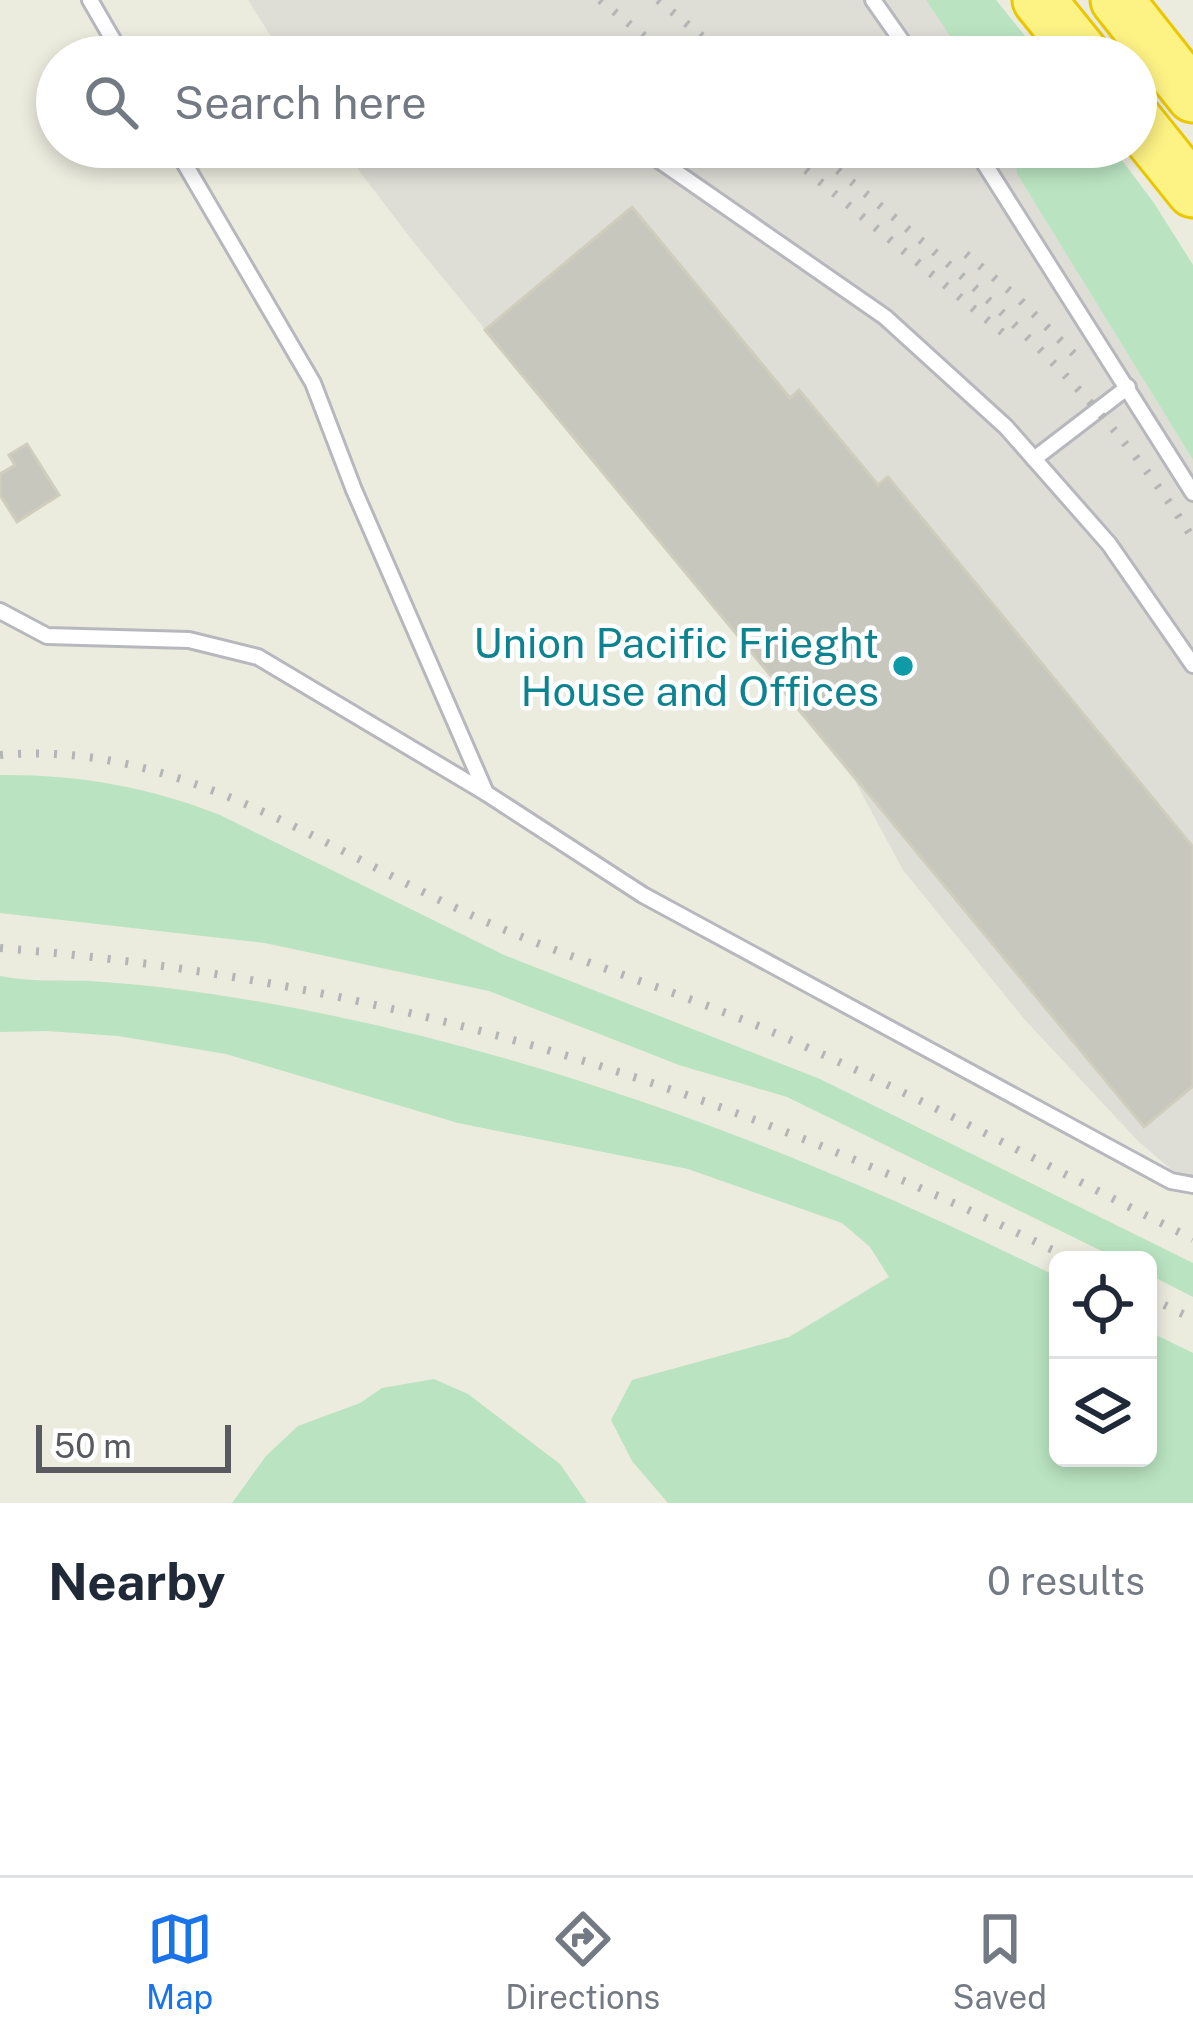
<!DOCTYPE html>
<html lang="en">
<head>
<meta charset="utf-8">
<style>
  :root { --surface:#fff; --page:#f2f2f3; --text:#1f2937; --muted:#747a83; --line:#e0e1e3; --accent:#1a73e8 }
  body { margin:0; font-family:"Public Sans",sans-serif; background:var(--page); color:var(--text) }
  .controls { position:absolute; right:36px; bottom:36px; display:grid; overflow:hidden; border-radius:18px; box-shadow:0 6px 18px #0003 }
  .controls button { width:108px; height:108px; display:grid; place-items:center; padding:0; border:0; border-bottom:3px solid var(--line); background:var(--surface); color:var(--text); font:60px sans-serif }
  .scale { position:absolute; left:36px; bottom:30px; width:195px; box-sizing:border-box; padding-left:12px; border:6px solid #585a60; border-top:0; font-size:33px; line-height:42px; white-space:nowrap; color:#585a60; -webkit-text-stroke:9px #fff; paint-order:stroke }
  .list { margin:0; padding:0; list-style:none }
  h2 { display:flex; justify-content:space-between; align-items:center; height:156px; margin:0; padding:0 48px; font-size:51px }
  h2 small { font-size:39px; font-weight:400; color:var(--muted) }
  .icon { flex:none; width:66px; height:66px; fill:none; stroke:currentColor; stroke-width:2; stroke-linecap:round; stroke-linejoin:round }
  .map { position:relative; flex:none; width:1193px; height:1503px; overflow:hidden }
  .search { position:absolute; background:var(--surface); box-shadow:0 6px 18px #0003; left:36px; right:36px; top:36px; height:132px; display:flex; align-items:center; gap:30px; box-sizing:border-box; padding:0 42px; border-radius:66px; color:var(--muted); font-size:45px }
  .sheet { height:372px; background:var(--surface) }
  nav { display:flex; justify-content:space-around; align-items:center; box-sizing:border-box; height:168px; border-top:3px solid var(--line); background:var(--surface); font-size:33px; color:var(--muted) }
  nav a { display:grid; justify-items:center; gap:6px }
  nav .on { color:var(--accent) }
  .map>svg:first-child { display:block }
  .industrial { fill:#deddd6 }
  .green { fill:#bae4c1 }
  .building { fill:#c8c7be; stroke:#d0cdbd; stroke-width:3 }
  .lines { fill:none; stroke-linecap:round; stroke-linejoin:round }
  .lane-casing { stroke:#b7b8be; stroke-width:20 }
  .highway-casing { stroke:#eac700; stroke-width:57 }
  .lane { stroke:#fff; stroke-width:14 }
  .highway { stroke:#fdf284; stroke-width:51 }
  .rail { stroke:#b4b5b5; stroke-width:8; stroke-dasharray:3 15; stroke-linecap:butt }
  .culture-dot { fill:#0f9aa8; stroke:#fff; stroke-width:4.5 }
  .labels { text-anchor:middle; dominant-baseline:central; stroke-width:9; stroke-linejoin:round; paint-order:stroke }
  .culture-label { font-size:42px; fill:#0d838f; stroke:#fff; text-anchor:end }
</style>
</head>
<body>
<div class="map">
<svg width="1193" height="1503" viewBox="0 0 1193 1503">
  <rect width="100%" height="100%" fill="#ebebde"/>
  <!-- industrial -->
  <g class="industrial">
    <path d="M248,0H926L964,57H284Z"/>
    <path d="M341,147H1014L1017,174L1193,460V1188L1139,1142L1026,1021L903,870L855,781L412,240Z"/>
  </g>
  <!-- green -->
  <g class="green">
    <path d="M926,0H996L1042,57H964Z"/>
    <path d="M1014,147H1112L1154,203L1193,265V460L1017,174Z"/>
    <path d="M0,775C76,774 150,787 220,815L504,955L820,1079L1193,1263V1297L1148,1274V1260H1120L787,1097L679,1065L489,991L265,943L0,913Z"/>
    <path d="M0,976C31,982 59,980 90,981C156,985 224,995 289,1007C563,1059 808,1155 1058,1277V1458H1148V1331L1193,1353V1503H668L632,1461L611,1420L632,1380L789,1337L889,1277L870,1247L842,1223L688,1169L458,1123L226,1054L118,1036L47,1031L0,1032Z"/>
    <path d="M434,1379L468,1394L560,1464L587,1503H232L266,1456L298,1426L360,1403L382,1388Z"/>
  </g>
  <!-- building -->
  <g class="building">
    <path d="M632,207L790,398L799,390L878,485L888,477L1193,847V1086L1144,1127L485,330Z"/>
    <path d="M27,444L59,495L17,522L0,495V474L15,465L9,455Z"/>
  </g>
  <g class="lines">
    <defs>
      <g id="lane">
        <path d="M90,0L123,57"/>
        <path d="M873,0L913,57"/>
        <path d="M640,147L885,317L1006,427L1109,544L1193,665"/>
        <path d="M974,147L1193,493"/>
        <path d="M1034,459L1128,387"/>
        <path d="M0,611L47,636L189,640L258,657L486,793L354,490L313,383L175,147"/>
        <path d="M486,793L643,895L1171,1181L1193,1185"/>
      </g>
      <g id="highway">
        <path d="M1039,0L1085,57"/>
        <path d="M1117,0L1193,96"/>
        <path d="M1136,120L1193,191"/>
      </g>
    </defs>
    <!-- lane casing -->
    <use href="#lane" class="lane-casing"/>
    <!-- highway casing -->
    <use href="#highway" class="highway-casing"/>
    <!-- lane -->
    <use href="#lane" class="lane"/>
    <!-- highway -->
    <use href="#highway" class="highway"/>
    <!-- rail -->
    <g class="rail">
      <path d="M600,0L670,57"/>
      <path d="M658,0L727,57"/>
      <path d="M778,147L1003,333"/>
      <path d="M810,147C951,265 1095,380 1193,539"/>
      <path d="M966,254L1018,298L1080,360"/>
      <path d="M0,755C177,739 327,851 482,920C576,962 675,990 770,1031C912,1092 1054,1170 1193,1239"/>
      <path d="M0,948C386,979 727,1088 1073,1260"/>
      <path d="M1148,1297L1193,1319"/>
    </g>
  </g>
  <!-- markers -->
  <circle class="culture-dot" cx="903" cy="666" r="12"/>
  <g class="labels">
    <!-- culture labels -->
    <g class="culture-label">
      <text x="879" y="642">Union Pacific Frieght<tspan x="879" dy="48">House and Offices</tspan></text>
    </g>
  </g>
</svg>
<div class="controls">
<button><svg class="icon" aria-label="locate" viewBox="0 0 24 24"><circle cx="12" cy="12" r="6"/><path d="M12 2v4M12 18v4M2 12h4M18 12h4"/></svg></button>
<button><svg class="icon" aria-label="layers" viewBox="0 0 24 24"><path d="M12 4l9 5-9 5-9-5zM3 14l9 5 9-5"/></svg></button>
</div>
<div class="scale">50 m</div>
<div class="search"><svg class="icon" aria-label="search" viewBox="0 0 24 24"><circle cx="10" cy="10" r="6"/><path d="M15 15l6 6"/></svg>Search here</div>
</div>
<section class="sheet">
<h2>Nearby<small>0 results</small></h2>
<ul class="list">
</ul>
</section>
<nav>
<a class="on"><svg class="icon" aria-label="map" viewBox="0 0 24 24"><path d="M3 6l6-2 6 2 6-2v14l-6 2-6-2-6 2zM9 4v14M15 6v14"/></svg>Map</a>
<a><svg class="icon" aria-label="directions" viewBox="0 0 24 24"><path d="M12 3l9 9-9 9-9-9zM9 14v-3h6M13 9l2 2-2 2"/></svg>Directions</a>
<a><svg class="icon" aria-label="saved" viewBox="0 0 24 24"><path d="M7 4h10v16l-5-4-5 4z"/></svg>Saved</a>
</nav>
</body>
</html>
